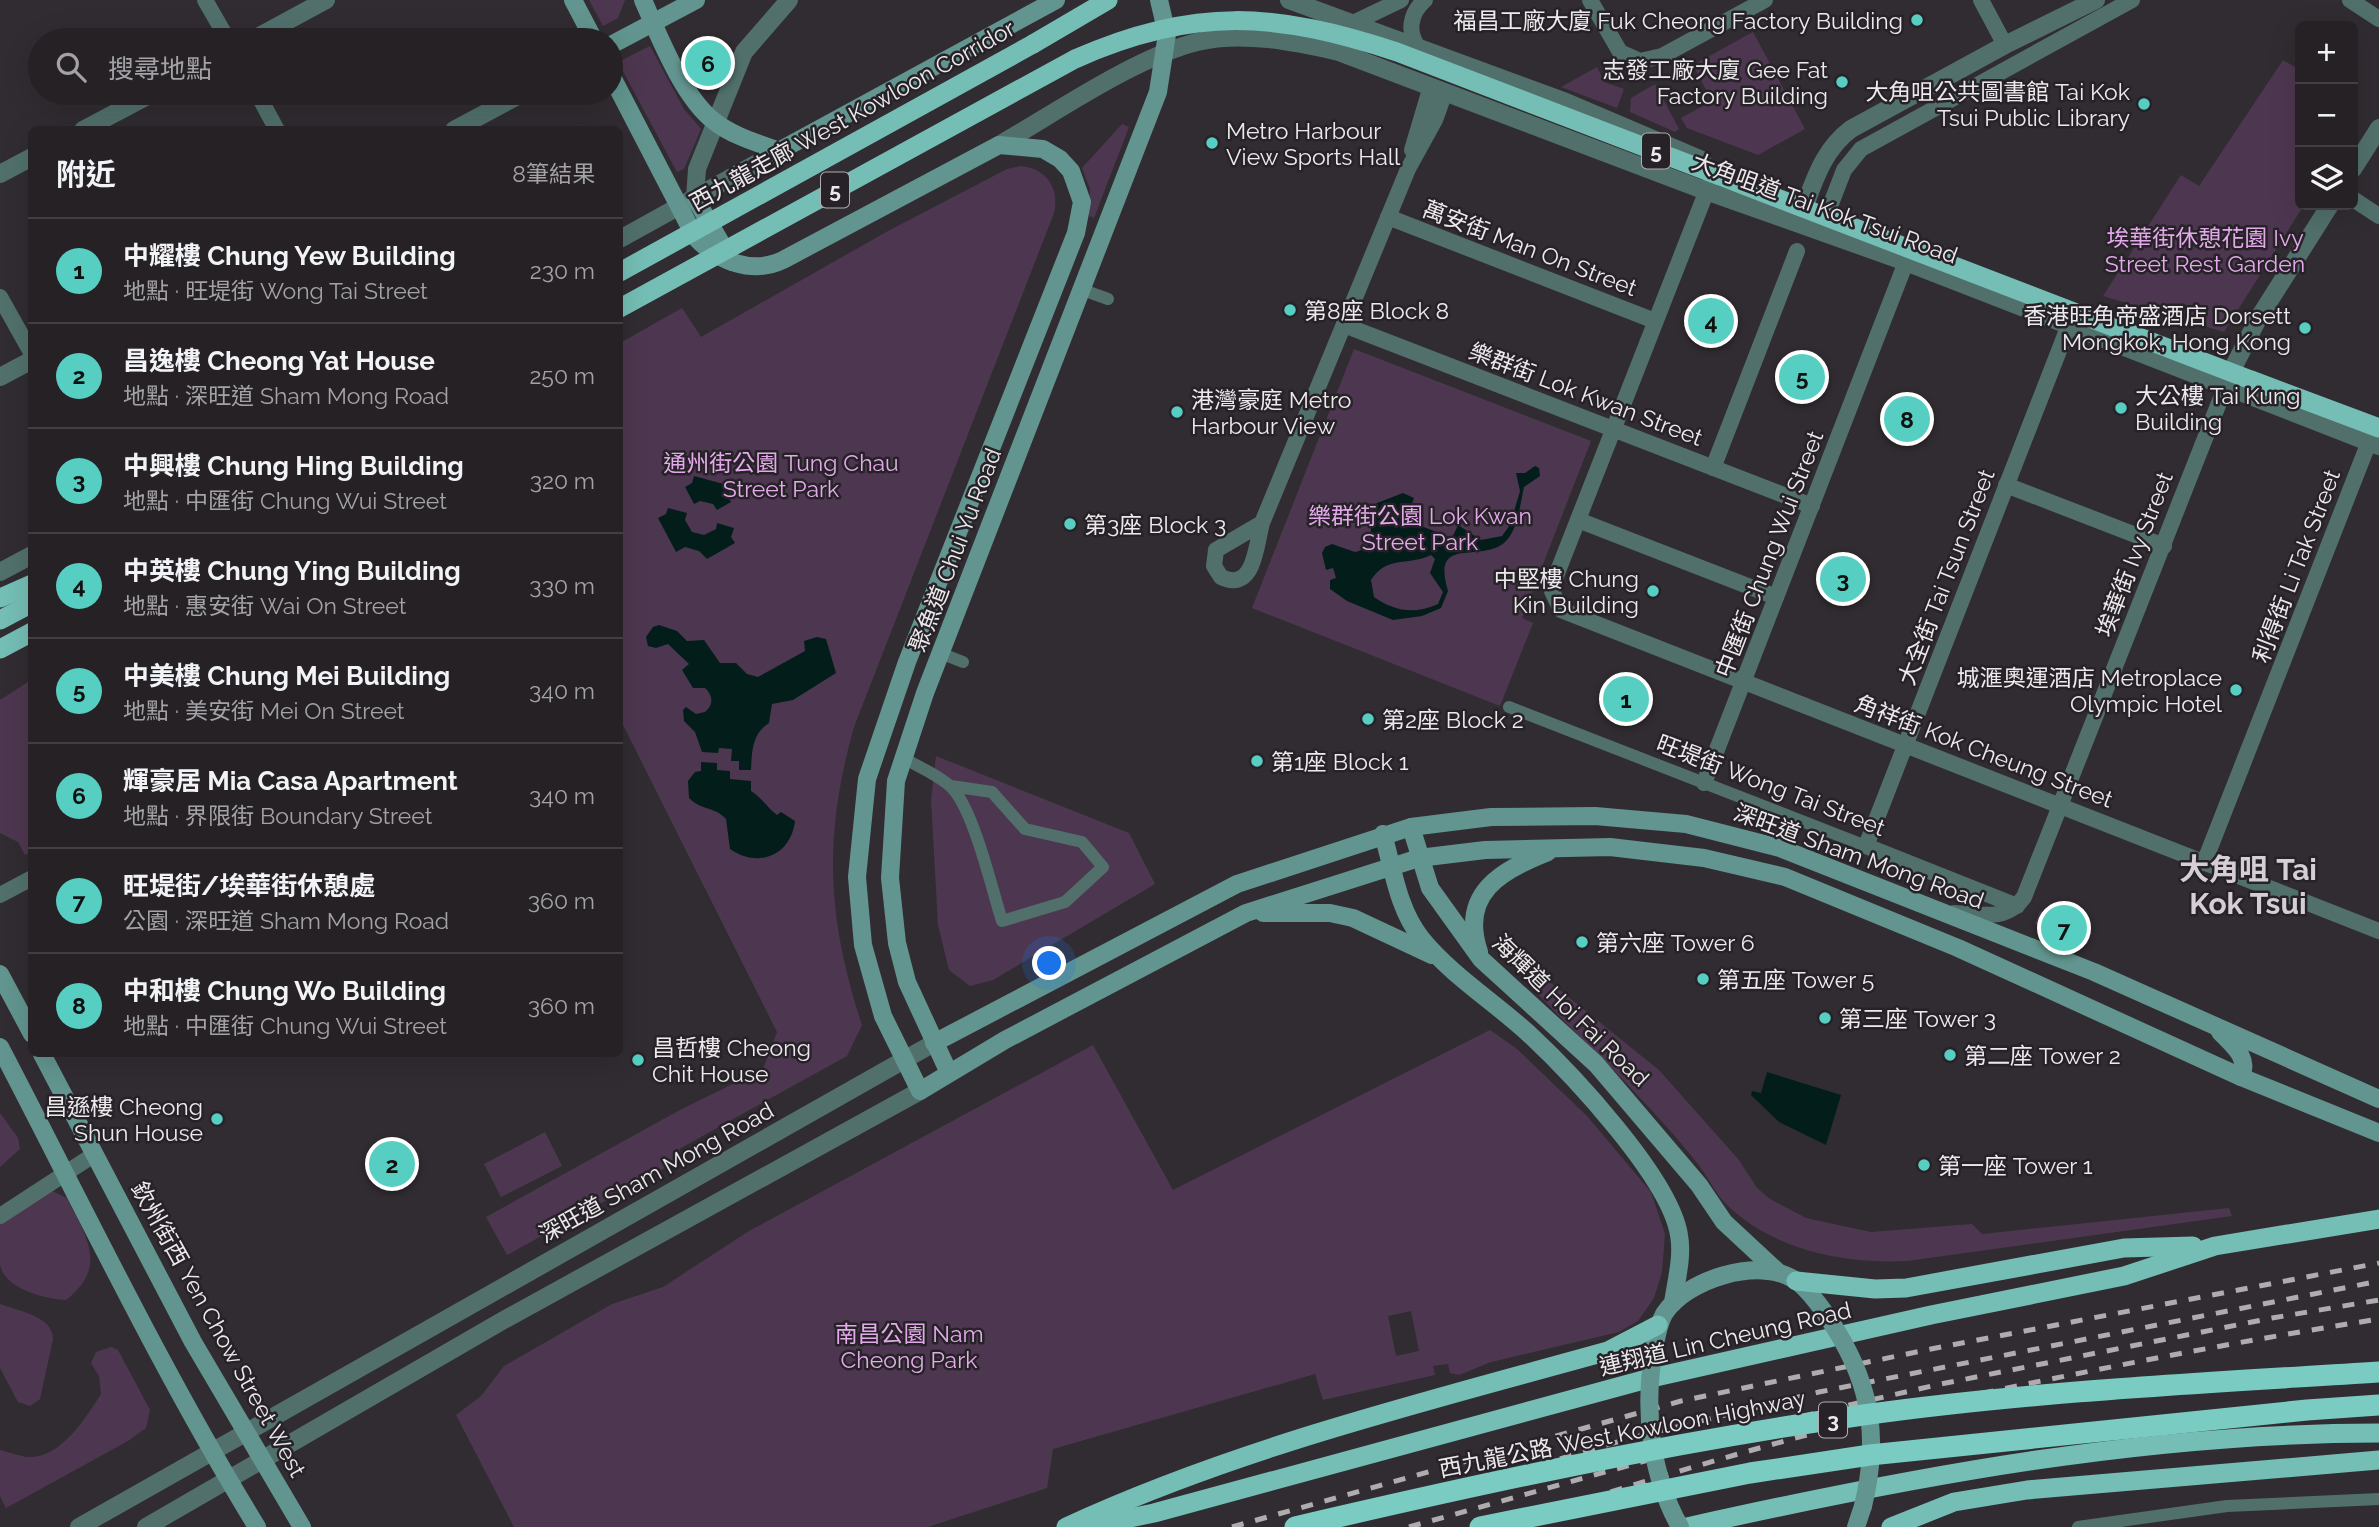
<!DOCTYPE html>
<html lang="zh-TW">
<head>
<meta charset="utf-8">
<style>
  :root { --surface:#252125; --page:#312e32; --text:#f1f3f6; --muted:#a3a3a7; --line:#423e42; --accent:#57cec2 }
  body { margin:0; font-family:Raleway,"Noto Sans TC",sans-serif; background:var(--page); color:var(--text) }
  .controls { position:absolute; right:21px; top:21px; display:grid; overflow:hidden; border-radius:10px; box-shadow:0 7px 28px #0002 }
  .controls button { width:63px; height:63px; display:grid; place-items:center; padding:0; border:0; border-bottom:2px solid var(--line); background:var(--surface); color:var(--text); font:35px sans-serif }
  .you { position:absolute; left:1050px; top:964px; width:24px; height:24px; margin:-18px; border:5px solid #fff; border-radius:50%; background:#1a73e8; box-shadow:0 0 0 10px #1a73e833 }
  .badge { display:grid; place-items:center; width:46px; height:46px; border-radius:50%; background:var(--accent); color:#111; font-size:23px; font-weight:700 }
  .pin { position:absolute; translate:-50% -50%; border:4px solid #fff; box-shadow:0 2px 7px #0006 }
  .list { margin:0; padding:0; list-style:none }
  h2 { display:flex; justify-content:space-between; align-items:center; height:91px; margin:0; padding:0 28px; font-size:30px }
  h2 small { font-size:23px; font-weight:400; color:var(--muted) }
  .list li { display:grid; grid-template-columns:46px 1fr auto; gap:21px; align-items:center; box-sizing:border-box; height:105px; padding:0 28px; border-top:2px solid var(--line) }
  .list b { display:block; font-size:26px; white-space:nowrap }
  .list p { margin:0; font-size:23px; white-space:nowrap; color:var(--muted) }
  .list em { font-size:23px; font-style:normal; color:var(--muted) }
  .icon { flex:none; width:38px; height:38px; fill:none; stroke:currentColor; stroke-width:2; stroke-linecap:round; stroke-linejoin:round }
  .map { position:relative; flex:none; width:2379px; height:1527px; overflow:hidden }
  .search { position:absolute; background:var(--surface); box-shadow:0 7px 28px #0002; left:28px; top:28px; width:595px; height:77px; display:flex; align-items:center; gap:18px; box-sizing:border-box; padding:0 24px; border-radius:38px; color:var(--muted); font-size:26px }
  .panel { position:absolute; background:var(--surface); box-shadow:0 7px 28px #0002; left:28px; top:126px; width:595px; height:931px; border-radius:10px }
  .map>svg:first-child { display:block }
  .green { fill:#4d3750; fill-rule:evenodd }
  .water { fill:#031d1a; fill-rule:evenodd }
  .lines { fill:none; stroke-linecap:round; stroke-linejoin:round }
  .pedestrian { stroke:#51706c; stroke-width:12 }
  .minor { stroke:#51706c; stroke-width:16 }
  .tertiary { stroke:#51706c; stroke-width:18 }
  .secondary { stroke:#62958f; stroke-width:18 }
  .trunk { stroke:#74beb5; stroke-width:19 }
  .rail { stroke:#afacaf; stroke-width:5; stroke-dasharray:12 12; stroke-linecap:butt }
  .secondary-bridge { stroke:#62958f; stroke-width:18 }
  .trunk-bridge { stroke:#74beb5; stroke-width:19 }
  .motorway-bridge { stroke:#7acbc1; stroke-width:21 }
  .poi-dot { fill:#57cec2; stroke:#272227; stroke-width:2.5 }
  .labels { text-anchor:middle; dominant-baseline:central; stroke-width:5; stroke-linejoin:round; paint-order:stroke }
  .shield { fill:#272227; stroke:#b1adb1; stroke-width:2 }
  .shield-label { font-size:21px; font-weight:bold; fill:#ece9ec }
  .poi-label { font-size:23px; fill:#ece9ec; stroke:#272227; text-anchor:start }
  .street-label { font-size:23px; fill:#ece9ec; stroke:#272227 }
  .park-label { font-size:23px; fill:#e3a9eb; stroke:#272227 }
  .district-label { font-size:30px; font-weight:bold; fill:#d5cfd5; stroke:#272227 }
</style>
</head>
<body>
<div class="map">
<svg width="2379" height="1527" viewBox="0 0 2379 1527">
  <rect width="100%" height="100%" fill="#312c31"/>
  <!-- green -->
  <g class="green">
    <path d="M589,0H625L618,18L603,26Z"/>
    <path d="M1753,32L1805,129L1758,155L1687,128L1681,118L1712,101L1693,65Z"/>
    <path d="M650,46L684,109L701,129L684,169L677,172L618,62Z"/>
    <path d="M2283,60L2300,70V205H2304L2224,332L2103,296L2181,175L2199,186Z"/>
    <path d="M1597,67L1604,82L1624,89L1617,108L1561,87Z"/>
    <path d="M1655,84L1679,129L1675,132L1630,112L1631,98Z"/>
    <path d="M1122,124L1129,127L1094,218L1089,216L1090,189L1082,168Z"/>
    <path d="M1020,166C1046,168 1060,188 1054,213L854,727C823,837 827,917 862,1025L847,1056L679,1149L683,1158L507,1255L486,1217L680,1110L763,1069L777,1032L620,719V343L682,308L701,337L888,231L1007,169Z"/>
    <path d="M1354,349L1591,441L1522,618L1533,623L1500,706L1252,608Z"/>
    <path d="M31,680L32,851L25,855L18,842L0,833V700Z"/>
    <path d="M936,756L1129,833L1155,884L993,980L970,986L949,970L938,925L931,800Z"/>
    <path d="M2040,911L2092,933L2087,944L2035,924Z"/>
    <path d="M1520,958L1659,1070L1739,1160L1757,1188L1770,1199L1806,1218L1871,1232L1972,1224L1982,1234L2229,1208L2232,1216L1907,1261C1844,1264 1776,1251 1728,1206C1717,1196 1709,1179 1700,1167C1682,1143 1661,1120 1640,1098C1602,1056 1558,1018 1521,975Z"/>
    <path d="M1490,1030L1517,1049L1587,1116L1651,1192L1665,1234L1662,1272L1654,1298L1638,1321L1619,1332L1491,1362L1459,1375L1450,1373L1448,1364L1433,1366L1435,1375L1323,1400L1315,1374L1053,1449L1047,1488L928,1527H514L456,1415L481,1396L504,1366L612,1304L663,1287L749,1231L1093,1045L1173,1190ZM1411,1311L1419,1351L1396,1356L1388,1316Z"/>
    <path d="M0,1113L18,1138L20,1149L0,1167Z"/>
    <path d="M545,1132L562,1166L501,1197L484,1164Z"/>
    <path d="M52,1191L67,1198C87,1238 108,1267 66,1300C45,1299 5,1289 0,1265C0,1251 0,1233 0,1219Z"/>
    <path d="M0,1304C18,1311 53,1316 53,1339L40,1399L30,1406L18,1402L0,1368Z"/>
    <path d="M111,1347L118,1350L150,1410L146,1428L128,1441L6,1508L0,1496V1450C9,1452 23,1458 33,1457C64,1454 86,1417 101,1394L99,1376L91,1363L96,1352Z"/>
  </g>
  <!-- water -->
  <g class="water">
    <path d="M1535,466L1539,468L1540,476L1524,487C1520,504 1518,531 1504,543C1479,563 1431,535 1448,591L1441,608L1422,616L1393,620L1347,601L1330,589V580L1336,578L1333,568L1326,570L1322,553L1325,547L1332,544L1355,552C1379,546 1368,530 1371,512L1377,503L1403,493L1414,498L1406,520L1452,538L1458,525L1481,540L1502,536L1510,525L1520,491L1516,473H1525ZM1431,555L1435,559L1430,573L1443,592L1438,604C1414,615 1394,611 1374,597L1371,580C1387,555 1409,566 1431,555Z"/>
    <path d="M694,476L731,486L728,497L731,502L717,510L713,504L700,501L694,504L685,487L692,483Z"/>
    <path d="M668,508L687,513L685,520L692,532L704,535L716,529L717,523L734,528L731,537L735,543L707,559L699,551L685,547L676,552L658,518L666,514Z"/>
    <path d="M659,625L677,631L687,641L704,640L720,663H736L747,674L758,677L805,651L804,641L817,637L826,639L836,673L793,700L772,704L769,723C752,734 752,751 751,770H739V761H731L732,749L719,748L718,753L702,752L695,732L684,721L683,710L686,707L696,714L705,712C714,705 713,695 705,688H693L682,670L689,664L668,644L656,648L648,646L646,637L653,627Z"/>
    <path d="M701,762L717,763V770L730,771V779L751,781V791C762,798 767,807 777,815L781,812L795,821C791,855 759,869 730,849L726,819C716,807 700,810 689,798L688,781L695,772L701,771Z"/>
    <path d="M1767,1072L1841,1095L1826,1145L1779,1122L1751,1095L1752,1091L1761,1093Z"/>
  </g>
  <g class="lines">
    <!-- pedestrian -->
    <g class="pedestrian">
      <path d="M1083,290L1108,299"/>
      <path d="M940,653L963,662"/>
      <path d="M1509,707L1866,846"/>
      <path d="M902,757C918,767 941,776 953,789C974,812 992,889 1002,921L1065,902L1103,867L1082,842L1025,829L992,792L951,786"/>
      <path d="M2078,1527L2227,1506L2379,1499"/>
    </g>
    <!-- minor -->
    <g class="minor">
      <path d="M205,0L228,40"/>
      <path d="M1590,0L1620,52L1640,61L1662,56L1765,0"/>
      <path d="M1981,0L2005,45"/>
      <path d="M2350,0L2379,19"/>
      <path d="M1351,24L1401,0"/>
      <path d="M1420,49C1406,33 1410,13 1425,0"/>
      <path d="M257,93L277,130"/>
      <path d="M1412,150L1431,86"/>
      <path d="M1711,180L1554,581L1552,591L1561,610L2379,931"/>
      <path d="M2353,199L2379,216"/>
      <path d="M1829,209L1844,170L1861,149L2132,0"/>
      <path d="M1388,217L1655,321"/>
      <path d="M0,297L32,354"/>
      <path d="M1344,325L1812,506"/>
      <path d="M1713,468L1797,251"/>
      <path d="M2006,485L2164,546"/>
      <path d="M1578,520L1776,597"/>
      <path d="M1262,523L1216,550L1214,566L1221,577C1255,593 1256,544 1262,523L1408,169L1435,120L1445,92"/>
      <path d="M1704,783L1906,262"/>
      <path d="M2204,863L2369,442"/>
      <path d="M0,895L32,878"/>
      <path d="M2017,906L1866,846L2069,325"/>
      <path d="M1954,913C1981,914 2006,922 2024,897L2230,375"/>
      <path d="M0,1216L95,1154"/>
    </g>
    <!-- tertiary -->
    <g class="tertiary">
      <path d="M1289,0L1566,102L1702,160"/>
      <path d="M252,40L326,0"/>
      <path d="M83,130L153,93"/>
      <path d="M454,130L523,93"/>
      <path d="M999,145C1055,113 1136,57 1197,42C1242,31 1295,42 1339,52L1706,191L1906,262L2379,446"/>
      <path d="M2353,169L2379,128"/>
      <path d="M0,174L32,157"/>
      <path d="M695,198L697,169L744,52L789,0"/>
      <path d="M1807,200C1817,172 1827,147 1851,129L2005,45L2096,0"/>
      <path d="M620,239L779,151"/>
      <path d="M2234,366L2258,319L2330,205"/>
      <path d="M0,377L32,360"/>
      <path d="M0,572L32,555"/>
      <path d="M79,1527L934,1043"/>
      <path d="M146,1527L502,1321L920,1091"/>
    </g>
    <!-- secondary -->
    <g class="secondary">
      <path d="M573,0L594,40"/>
      <path d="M643,0C659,36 683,98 715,122C733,136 758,143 779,151L1056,0"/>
      <path d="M611,45L696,0"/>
      <path d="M611,75L695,237C717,261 752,275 783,260L999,145L1043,149L1060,159L1071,171L1082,202L1076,233L907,662L867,779L857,877L863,945L883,1016L920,1091L1005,1040L1246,913L1419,858L1485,850L1610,847L1704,858L1785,877L1958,948L2241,1077L2379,1133"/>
      <path d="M695,198L732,262"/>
      <path d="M1411,827L1430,888L1481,959L1596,1064L1699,1185L1724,1222L1779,1273"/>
      <path d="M1383,834C1393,869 1398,909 1421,938C1451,975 1493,1001 1528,1033C1571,1073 1670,1178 1679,1235C1683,1257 1676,1281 1673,1303"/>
      <path d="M1263,913H1330L1353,918L1432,955"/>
      <path d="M1479,952C1459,893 1502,870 1548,852"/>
      <path d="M0,974L32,1034"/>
      <path d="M2220,1032C2232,1045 2250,1057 2241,1077"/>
      <path d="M934,1043L1237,884L1411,827L1491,817L1595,816L1686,824L1780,848L2094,972L2379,1099"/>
      <path d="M0,1047C84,1208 162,1372 257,1527"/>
      <path d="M42,1054L193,1342L302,1527"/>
      <path d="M949,1073L907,982L897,943L890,878L896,781L925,693L1158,92L1167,34L1159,0"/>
      <path d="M1653,1355C1656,1341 1657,1327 1664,1314C1685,1280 1759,1256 1795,1280C1807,1288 1818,1303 1827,1316"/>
      <path d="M1856,1527L1863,1506"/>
    </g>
    <!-- trunk -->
    <g class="trunk">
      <path d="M1033,44L1108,0"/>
      <path d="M2251,380L2379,428"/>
      <path d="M0,598L32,584"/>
      <path d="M0,620L32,603"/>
      <path d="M0,649L32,632"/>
      <path d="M1796,1281L1875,1289L1906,1288L2124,1248L2193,1246"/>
      <path d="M1066,1527C1239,1447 1425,1402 1608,1351L1658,1325"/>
      <path d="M1086,1527L1154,1513L1647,1379L1931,1315L2124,1276L2215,1246L2379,1219"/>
      <path d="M1687,1527C1915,1476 2145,1433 2379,1433"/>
      <path d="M1891,1527L1954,1502L2027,1490L2379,1460"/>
    </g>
    <!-- rail -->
    <g class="rail">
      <path d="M1232,1527L1681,1401L1931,1349L2379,1263"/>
      <path d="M1330,1527L1627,1439L1819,1392L2379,1281"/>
      <path d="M1409,1527L1823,1411L1936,1385L2272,1318L2379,1300"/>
      <path d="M1496,1527C1643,1482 1791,1435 1941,1402C2086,1371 2233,1342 2379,1319"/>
    </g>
    <!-- secondary-bridge -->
    <g class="secondary-bridge">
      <path d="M1827,1316C1869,1377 1881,1433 1863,1506"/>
      <path d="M1653,1355C1644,1414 1651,1475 1680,1527"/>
    </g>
    <!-- trunk-bridge -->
    <g class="trunk-bridge">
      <path d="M620,272L1033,44"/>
      <path d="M620,308L1075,59C1194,6 1276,12 1397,52L2251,380"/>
    </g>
    <!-- motorway-bridge -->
    <g class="motorway-bridge">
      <path d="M1295,1527C1483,1483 1672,1442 1863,1415C2034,1391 2207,1383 2379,1372"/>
      <path d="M1480,1527L1750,1473L1870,1455L2307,1410L2379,1405"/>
    </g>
  </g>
  <!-- markers -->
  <g class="poi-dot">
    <circle cx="1917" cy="20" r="7"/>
    <circle cx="1842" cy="82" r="7"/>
    <circle cx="2144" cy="104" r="7"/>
    <circle cx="1212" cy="143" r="7"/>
    <circle cx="1290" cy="310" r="7"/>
    <circle cx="2305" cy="328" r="7"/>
    <circle cx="2121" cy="408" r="7"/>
    <circle cx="1177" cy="412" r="7"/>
    <circle cx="1070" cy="524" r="7"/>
    <circle cx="1653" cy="591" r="7"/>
    <circle cx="2236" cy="690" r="7"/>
    <circle cx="1368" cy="719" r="7"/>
    <circle cx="1257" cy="761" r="7"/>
    <circle cx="1582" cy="942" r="7"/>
    <circle cx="1703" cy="979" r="7"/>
    <circle cx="1825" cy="1018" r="7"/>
    <circle cx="1950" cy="1055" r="7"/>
    <circle cx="638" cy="1060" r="7"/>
    <circle cx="217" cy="1119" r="7"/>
    <circle cx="1924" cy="1165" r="7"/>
  </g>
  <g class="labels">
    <!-- shield labels -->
    <g class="shield">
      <rect x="1642" y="133.5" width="28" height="35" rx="5"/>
      <rect x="821" y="172.5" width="28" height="35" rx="5"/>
      <rect x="1819" y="1402.5" width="28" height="35" rx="5"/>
    </g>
    <g class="shield-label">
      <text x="1656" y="151">5</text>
      <text x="835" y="190">5</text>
      <text x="1833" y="1420">3</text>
    </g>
    <!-- poi labels -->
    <g class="poi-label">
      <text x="1903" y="20" text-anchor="end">福昌工廠大廈 Fuk Cheong Factory Building</text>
      <text x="1828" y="69" text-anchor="end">志發工廠大廈 Gee Fat<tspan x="1828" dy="26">Factory Building</tspan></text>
      <text x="2130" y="91" text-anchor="end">大角咀公共圖書館 Tai Kok<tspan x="2130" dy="26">Tsui Public Library</tspan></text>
      <text x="1226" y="130">Metro Harbour<tspan x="1226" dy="26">View Sports Hall</tspan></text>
      <text x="1304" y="310">第8座 Block 8</text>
      <text x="2291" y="315" text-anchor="end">香港旺角帝盛酒店 Dorsett<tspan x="2291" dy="26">Mongkok, Hong Kong</tspan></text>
      <text x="2135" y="395">大公樓 Tai Kung<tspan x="2135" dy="26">Building</tspan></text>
      <text x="1191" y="399">港灣豪庭 Metro<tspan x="1191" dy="26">Harbour View</tspan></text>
      <text x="1084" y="524">第3座 Block 3</text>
      <text x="1639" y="578" text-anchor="end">中堅樓 Chung<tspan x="1639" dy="26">Kin Building</tspan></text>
      <text x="2222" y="677" text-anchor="end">城滙奧運酒店 Metroplace<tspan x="2222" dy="26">Olympic Hotel</tspan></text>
      <text x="1382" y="719">第2座 Block 2</text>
      <text x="1271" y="761">第1座 Block 1</text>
      <text x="1596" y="942">第六座 Tower 6</text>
      <text x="1717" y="979">第五座 Tower 5</text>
      <text x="1839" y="1018">第三座 Tower 3</text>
      <text x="652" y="1047">昌哲樓 Cheong<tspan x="652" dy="26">Chit House</tspan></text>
      <text x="1964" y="1055">第二座 Tower 2</text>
      <text x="203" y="1106" text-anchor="end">昌遜樓 Cheong<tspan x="203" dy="26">Shun House</tspan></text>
      <text x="1938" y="1165">第一座 Tower 1</text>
    </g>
    <!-- street labels -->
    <g class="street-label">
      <text transform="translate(852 115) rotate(-29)">西九龍走廊 West Kowloon Corridor</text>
      <text transform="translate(1825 208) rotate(20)">大角咀道 Tai Kok Tsui Road</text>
      <text transform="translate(1530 248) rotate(21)">萬安街 Man On Street</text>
      <text transform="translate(1586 394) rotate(21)">樂群街 Lok Kwan Street</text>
      <text transform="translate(955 550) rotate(-69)">聚魚道 Chui Yu Road</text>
      <text transform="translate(1769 554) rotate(-69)">中匯街 Chung Wui Street</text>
      <text transform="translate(2134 554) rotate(-69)">埃華街 Ivy Street</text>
      <text transform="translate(2296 566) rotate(-69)">利得街 Li Tak Street</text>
      <text transform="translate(1946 577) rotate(-69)">大全街 Tai Tsun Street</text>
      <text transform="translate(1984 751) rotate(21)">角祥街 Kok Cheung Street</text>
      <text transform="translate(1771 785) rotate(21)">旺堤街 Wong Tai Street</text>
      <text transform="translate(1859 856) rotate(20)">深旺道 Sham Mong Road</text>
      <text transform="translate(1571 1010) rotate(44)">海輝道 Hoi Fai Road</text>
      <text transform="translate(656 1172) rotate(-29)">深旺道 Sham Mong Road</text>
      <text transform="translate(219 1329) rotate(61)">欽州街西 Yen Chow Street West</text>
      <text transform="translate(1725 1338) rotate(-13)">連翔道 Lin Cheung Road</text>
      <text transform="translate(1622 1433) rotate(-11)">西九龍公路 West Kowloon Highway</text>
    </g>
    <!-- park labels -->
    <g class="park-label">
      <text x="2205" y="237">埃華街休憩花園 Ivy<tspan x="2205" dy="26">Street Rest Garden</tspan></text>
      <text x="781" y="462">通州街公園 Tung Chau<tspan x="781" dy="26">Street Park</tspan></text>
      <text x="1420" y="515">樂群街公園 Lok Kwan<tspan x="1420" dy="26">Street Park</tspan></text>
      <text x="909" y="1333">南昌公園 Nam<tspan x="909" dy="26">Cheong Park</tspan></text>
    </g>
    <!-- district labels -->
    <g class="district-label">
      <text x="2248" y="869">大角咀 Tai<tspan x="2248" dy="34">Kok Tsui</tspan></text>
    </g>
  </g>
</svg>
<div class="controls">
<button>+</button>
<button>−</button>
<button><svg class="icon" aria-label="layers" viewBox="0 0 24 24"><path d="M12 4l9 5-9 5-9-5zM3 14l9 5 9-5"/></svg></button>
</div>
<div class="you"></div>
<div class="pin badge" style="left:1626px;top:699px">1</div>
<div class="pin badge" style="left:392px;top:1164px">2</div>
<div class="pin badge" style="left:1843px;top:579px">3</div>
<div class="pin badge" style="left:1711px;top:321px">4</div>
<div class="pin badge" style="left:1802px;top:377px">5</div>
<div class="pin badge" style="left:708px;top:63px">6</div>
<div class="pin badge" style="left:2064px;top:928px">7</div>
<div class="pin badge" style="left:1907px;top:419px">8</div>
<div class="search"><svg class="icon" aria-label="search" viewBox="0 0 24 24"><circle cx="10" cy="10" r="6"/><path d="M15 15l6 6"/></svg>搜尋地點</div>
<section class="panel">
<h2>附近<small>8筆結果</small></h2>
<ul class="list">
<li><span class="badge">1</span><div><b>中耀樓 Chung Yew Building</b><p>地點 · 旺堤街 Wong Tai Street</p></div><em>230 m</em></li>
<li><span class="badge">2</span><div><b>昌逸樓 Cheong Yat House</b><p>地點 · 深旺道 Sham Mong Road</p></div><em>250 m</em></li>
<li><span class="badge">3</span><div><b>中興樓 Chung Hing Building</b><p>地點 · 中匯街 Chung Wui Street</p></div><em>320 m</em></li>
<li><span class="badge">4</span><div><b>中英樓 Chung Ying Building</b><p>地點 · 惠安街 Wai On Street</p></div><em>330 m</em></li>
<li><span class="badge">5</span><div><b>中美樓 Chung Mei Building</b><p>地點 · 美安街 Mei On Street</p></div><em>340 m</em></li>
<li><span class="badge">6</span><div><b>輝豪居 Mia Casa Apartment</b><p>地點 · 界限街 Boundary Street</p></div><em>340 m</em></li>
<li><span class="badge">7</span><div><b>旺堤街/埃華街休憩處</b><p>公園 · 深旺道 Sham Mong Road</p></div><em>360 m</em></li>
<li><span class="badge">8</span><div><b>中和樓 Chung Wo Building</b><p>地點 · 中匯街 Chung Wui Street</p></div><em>360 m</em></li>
</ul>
</section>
</div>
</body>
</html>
